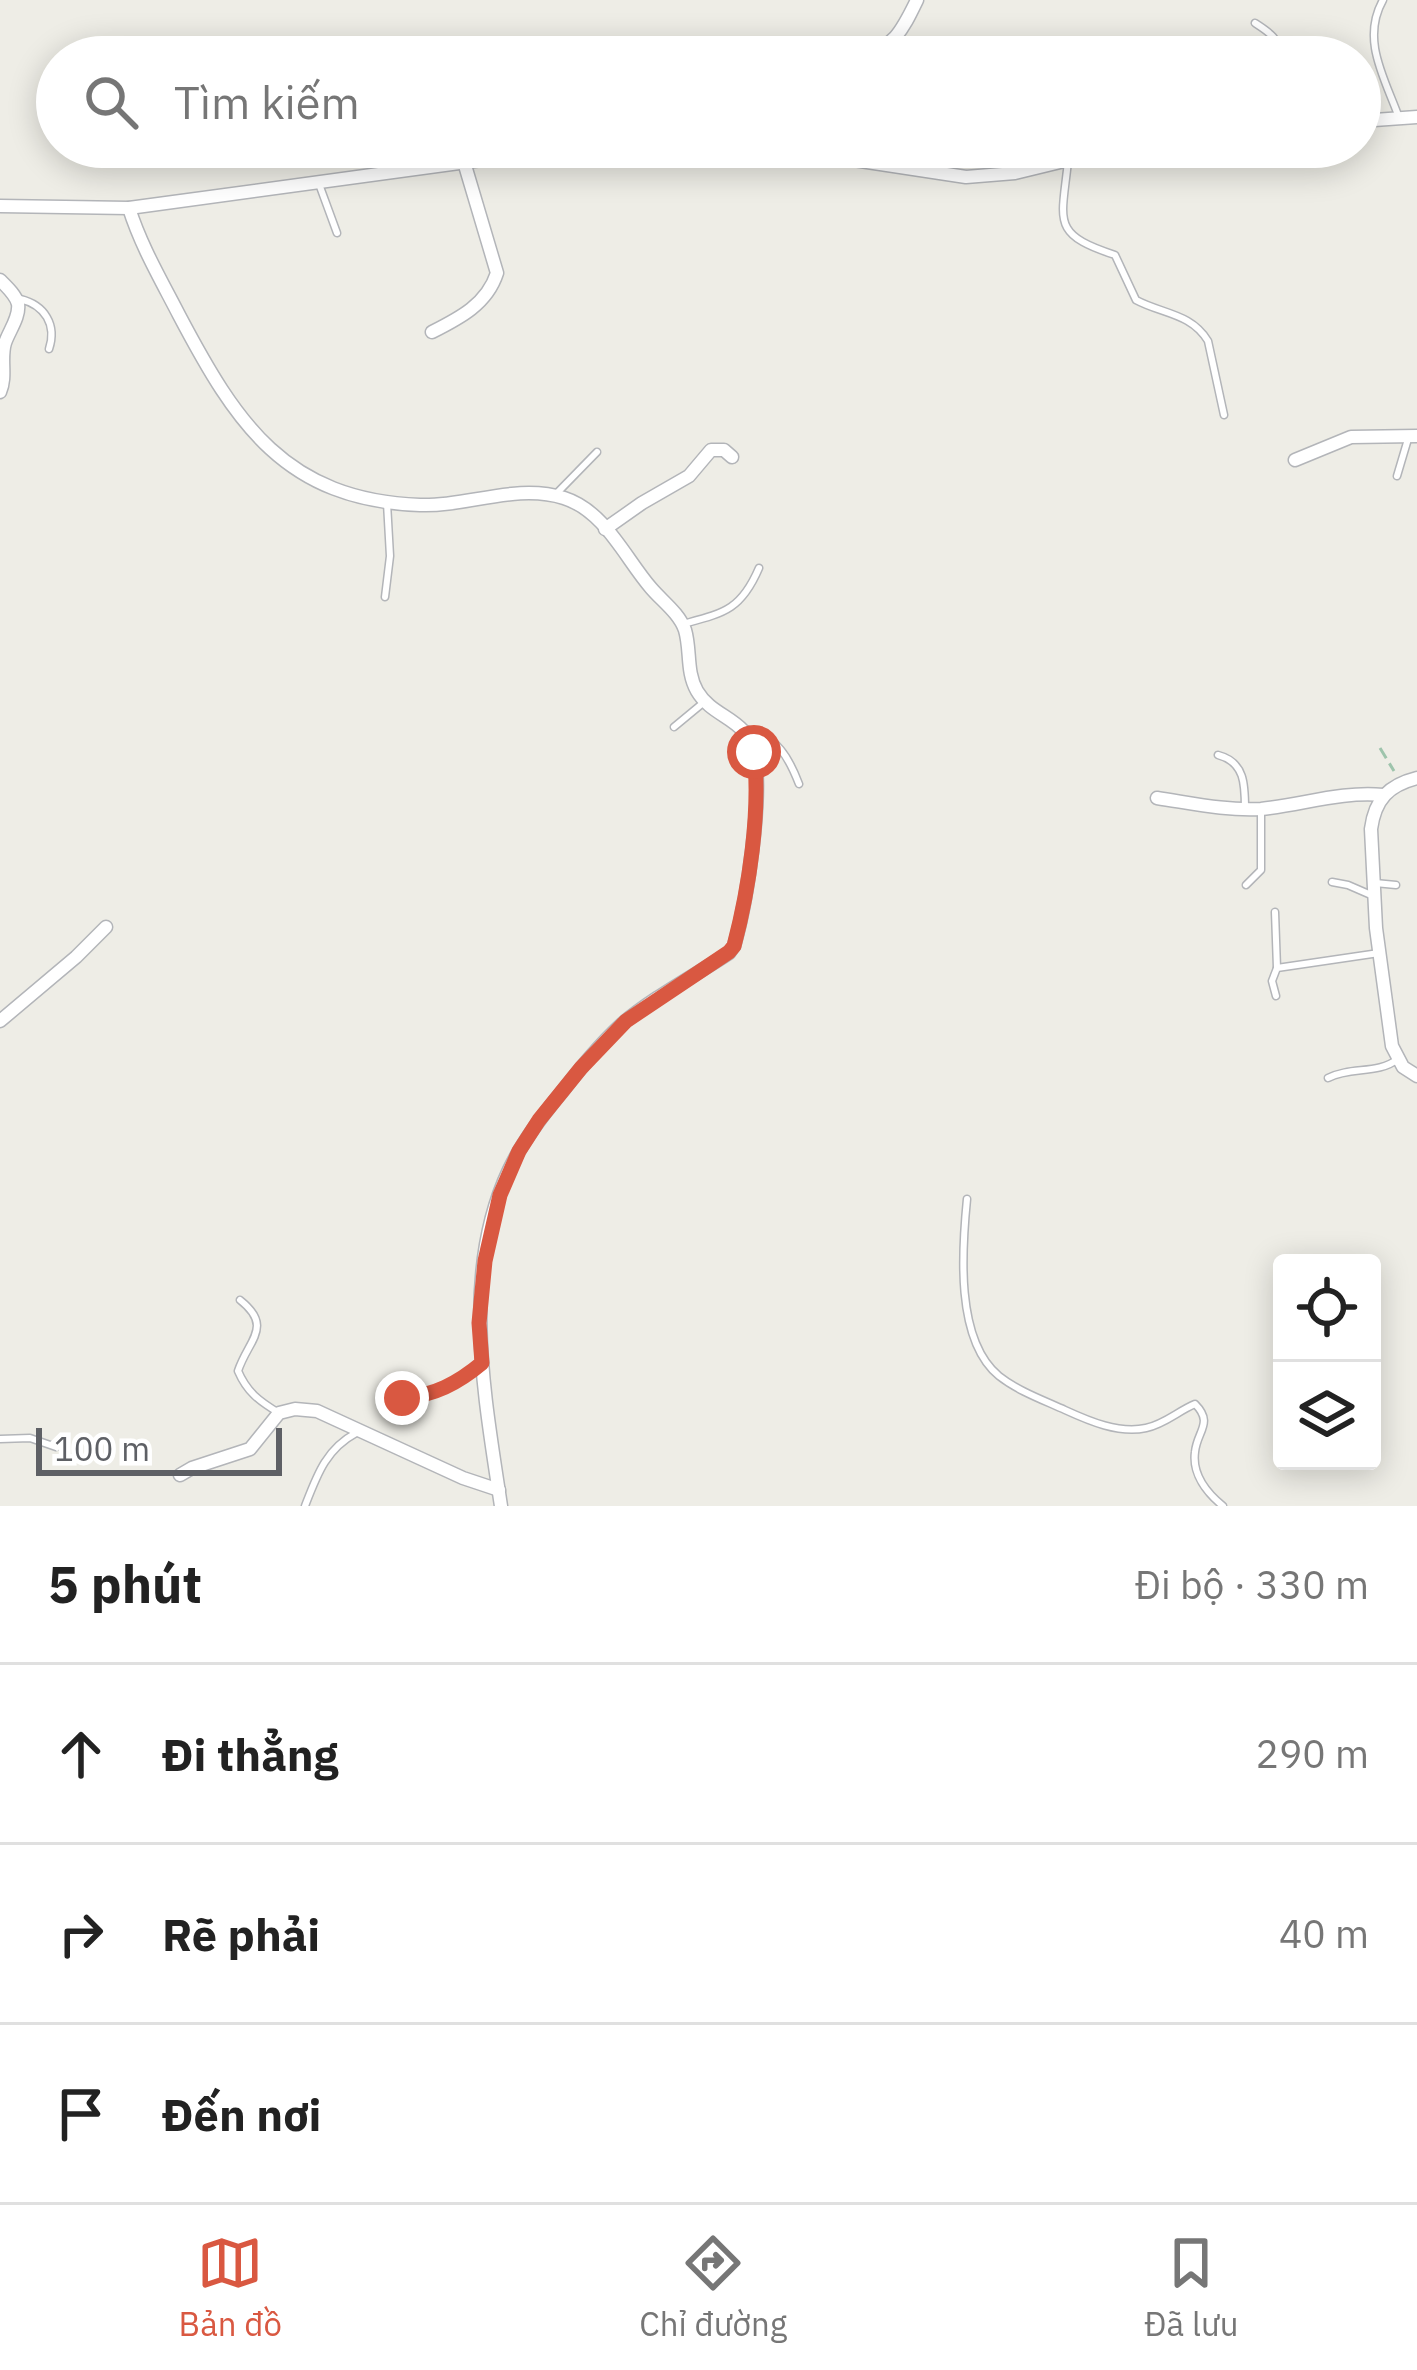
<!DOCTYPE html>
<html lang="vi">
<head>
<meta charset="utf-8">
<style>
  :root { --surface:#fff; --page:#f6f6f6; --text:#222; --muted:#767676; --line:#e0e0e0; --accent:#d95841 }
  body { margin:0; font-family:"IBM Plex Sans",sans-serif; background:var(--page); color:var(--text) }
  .controls { position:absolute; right:36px; bottom:36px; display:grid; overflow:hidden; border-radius:12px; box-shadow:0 6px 30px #0003 }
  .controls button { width:108px; height:108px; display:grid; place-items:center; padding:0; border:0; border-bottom:3px solid var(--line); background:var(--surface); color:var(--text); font:60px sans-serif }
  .scale { position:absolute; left:36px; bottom:30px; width:246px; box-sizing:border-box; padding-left:12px; border:6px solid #5e6065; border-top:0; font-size:33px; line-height:42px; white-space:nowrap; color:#5e6065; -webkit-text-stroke:9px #fff; paint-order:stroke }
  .stop { position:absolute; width:36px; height:36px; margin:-27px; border:9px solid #d95841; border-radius:50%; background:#fff }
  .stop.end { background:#d95841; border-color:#fff; box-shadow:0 3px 12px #0008 }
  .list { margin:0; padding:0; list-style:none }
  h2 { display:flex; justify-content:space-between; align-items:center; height:156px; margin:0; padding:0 48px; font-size:51px }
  h2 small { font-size:39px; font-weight:400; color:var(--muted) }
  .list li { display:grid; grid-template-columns:78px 1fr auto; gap:36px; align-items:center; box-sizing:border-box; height:180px; padding:0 48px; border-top:3px solid var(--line) }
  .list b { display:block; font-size:45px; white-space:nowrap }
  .list em { font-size:39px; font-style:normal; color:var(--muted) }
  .icon { flex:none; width:66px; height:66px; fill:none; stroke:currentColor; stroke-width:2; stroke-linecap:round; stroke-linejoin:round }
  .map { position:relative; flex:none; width:1417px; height:1506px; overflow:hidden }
  .search { position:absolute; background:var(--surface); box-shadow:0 6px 30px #0003; left:36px; right:36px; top:36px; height:132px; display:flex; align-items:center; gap:30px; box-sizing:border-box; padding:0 42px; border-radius:66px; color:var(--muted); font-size:45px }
  .sheet { height:696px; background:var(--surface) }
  nav { display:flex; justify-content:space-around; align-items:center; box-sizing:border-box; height:168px; border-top:3px solid var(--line); background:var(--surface); font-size:33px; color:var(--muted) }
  nav a { display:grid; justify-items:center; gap:6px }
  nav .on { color:var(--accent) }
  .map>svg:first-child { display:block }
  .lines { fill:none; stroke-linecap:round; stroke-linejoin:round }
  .lane-casing { stroke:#b3b5b9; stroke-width:9 }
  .street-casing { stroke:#b3b5b9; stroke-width:15 }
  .path { stroke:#9ec4ac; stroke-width:3; stroke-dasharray:12 6; stroke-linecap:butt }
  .lane { stroke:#fff; stroke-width:6 }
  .street { stroke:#fff; stroke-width:12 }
  .route { stroke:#d95841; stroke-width:15 }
</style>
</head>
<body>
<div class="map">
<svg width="1417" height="1506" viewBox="0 0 1417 1506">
  <rect width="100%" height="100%" fill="#eeede6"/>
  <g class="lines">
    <defs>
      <g id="lane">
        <path d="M1383,0C1361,39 1384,77 1398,115"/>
        <path d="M1255,23C1269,32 1280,39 1282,57"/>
        <path d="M1068,161C1062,221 1050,234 1115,255L1136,300C1162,314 1191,313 1208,341L1224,415"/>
        <path d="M319,184L337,233"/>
        <path d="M20,299C45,305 57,325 49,349"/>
        <path d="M1397,476L1408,439"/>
        <path d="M556,494L597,452"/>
        <path d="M385,597L390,556L387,503"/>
        <path d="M683,624C724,613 741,610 759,568"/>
        <path d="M674,727L703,703"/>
        <path d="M748,730C777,736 789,758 799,784"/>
        <path d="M1218,755C1245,762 1245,785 1245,809"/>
        <path d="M1332,882L1348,885L1371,895"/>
        <path d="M1375,883L1396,885"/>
        <path d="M1246,885L1261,870V812"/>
        <path d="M1275,912L1277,968"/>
        <path d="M1276,996L1272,981L1277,968L1379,953"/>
        <path d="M1328,1078C1352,1066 1377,1075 1398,1059"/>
        <path d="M967,1199C962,1249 955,1340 999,1376C1018,1391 1043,1400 1065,1410C1089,1421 1119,1434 1146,1428C1165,1424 1178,1411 1195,1404C1214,1423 1197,1431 1195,1452C1192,1474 1207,1493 1223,1506"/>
        <path d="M240,1300C274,1327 248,1340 238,1371C247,1392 259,1401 279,1413"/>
        <path d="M402,1398C432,1396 456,1384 479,1365"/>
        <path d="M0,1439L30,1438L56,1447"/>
        <path d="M305,1506C317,1475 326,1449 356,1433"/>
      </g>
      <g id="street">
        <path d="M859,57C894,48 902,31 917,0"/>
        <path d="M1360,121L1417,117"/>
        <path d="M0,206L129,208L496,158L755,151L821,155L966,177L1015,173L1122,147"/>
        <path d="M129,208C141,246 161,280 179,315C236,423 285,500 420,505C467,507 516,483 564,498C605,511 625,558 651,588C662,601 679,613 685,630C691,650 686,672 697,691C714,720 749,717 755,757C762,802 747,902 734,946L729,953C694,976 654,997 622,1024C599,1045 580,1069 561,1093C541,1117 522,1142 509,1170C460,1274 485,1398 501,1506"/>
        <path d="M0,280C6,286 16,295 18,304C20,317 9,331 5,343C0,359 7,376 0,392"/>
        <path d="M432,332C460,318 487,304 497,273L464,162"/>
        <path d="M1295,460L1351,437L1417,436"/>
        <path d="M605,529L642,503L689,476L711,450H724L732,457"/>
        <path d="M1417,778C1389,785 1375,799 1371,829L1376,928L1392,1046L1403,1067L1417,1076"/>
        <path d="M1157,798C1191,803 1226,811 1261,809C1302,805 1341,791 1383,795"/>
        <path d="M0,1021L76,957L106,927"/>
        <path d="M180,1475L192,1468L250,1449L279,1413L295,1409L317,1411L463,1478L499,1490"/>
      </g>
    </defs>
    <!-- lane casing -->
    <use href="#lane" class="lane-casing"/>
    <!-- street casing -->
    <use href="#street" class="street-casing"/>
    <!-- path -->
    <path class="path" d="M1380,748L1394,771"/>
    <!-- lane -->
    <use href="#lane" class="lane"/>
    <!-- street -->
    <use href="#street" class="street"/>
  </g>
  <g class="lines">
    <!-- route -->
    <path class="route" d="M402,1398C434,1396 458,1383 482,1363L479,1323L485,1261L500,1195L519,1151L539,1120L581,1068L626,1021L729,952L734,946C749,889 761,811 754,752"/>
  </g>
</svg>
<div class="controls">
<button><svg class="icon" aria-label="locate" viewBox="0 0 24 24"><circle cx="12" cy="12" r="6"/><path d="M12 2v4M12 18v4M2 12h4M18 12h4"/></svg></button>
<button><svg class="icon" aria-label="layers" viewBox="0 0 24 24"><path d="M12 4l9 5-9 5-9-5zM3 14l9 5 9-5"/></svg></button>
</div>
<div class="scale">100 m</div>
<div class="stop" style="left:754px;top:752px"></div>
<div class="stop end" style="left:402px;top:1398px"></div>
<div class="search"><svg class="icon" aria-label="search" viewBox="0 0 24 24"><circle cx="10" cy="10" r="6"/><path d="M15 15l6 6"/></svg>Tìm kiếm</div>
</div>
<section class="sheet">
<h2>5 phút<small>Đi bộ · 330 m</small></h2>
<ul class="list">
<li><svg class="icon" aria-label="ahead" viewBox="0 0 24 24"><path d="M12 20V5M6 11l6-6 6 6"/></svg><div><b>Đi thẳng</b></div><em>290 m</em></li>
<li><svg class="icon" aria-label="right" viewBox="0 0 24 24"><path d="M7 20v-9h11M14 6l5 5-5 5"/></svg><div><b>Rẽ phải</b></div><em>40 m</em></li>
<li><svg class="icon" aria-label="arrive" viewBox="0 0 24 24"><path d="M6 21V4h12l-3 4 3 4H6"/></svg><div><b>Đến nơi</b></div></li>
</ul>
</section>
<nav>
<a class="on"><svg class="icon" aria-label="map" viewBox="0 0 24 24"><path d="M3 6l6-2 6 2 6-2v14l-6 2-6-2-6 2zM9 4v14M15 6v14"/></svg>Bản đồ</a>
<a><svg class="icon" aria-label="directions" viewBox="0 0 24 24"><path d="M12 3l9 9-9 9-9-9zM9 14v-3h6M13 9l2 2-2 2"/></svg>Chỉ đường</a>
<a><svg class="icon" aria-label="saved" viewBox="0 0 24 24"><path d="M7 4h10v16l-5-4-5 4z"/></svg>Đã lưu</a>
</nav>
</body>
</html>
